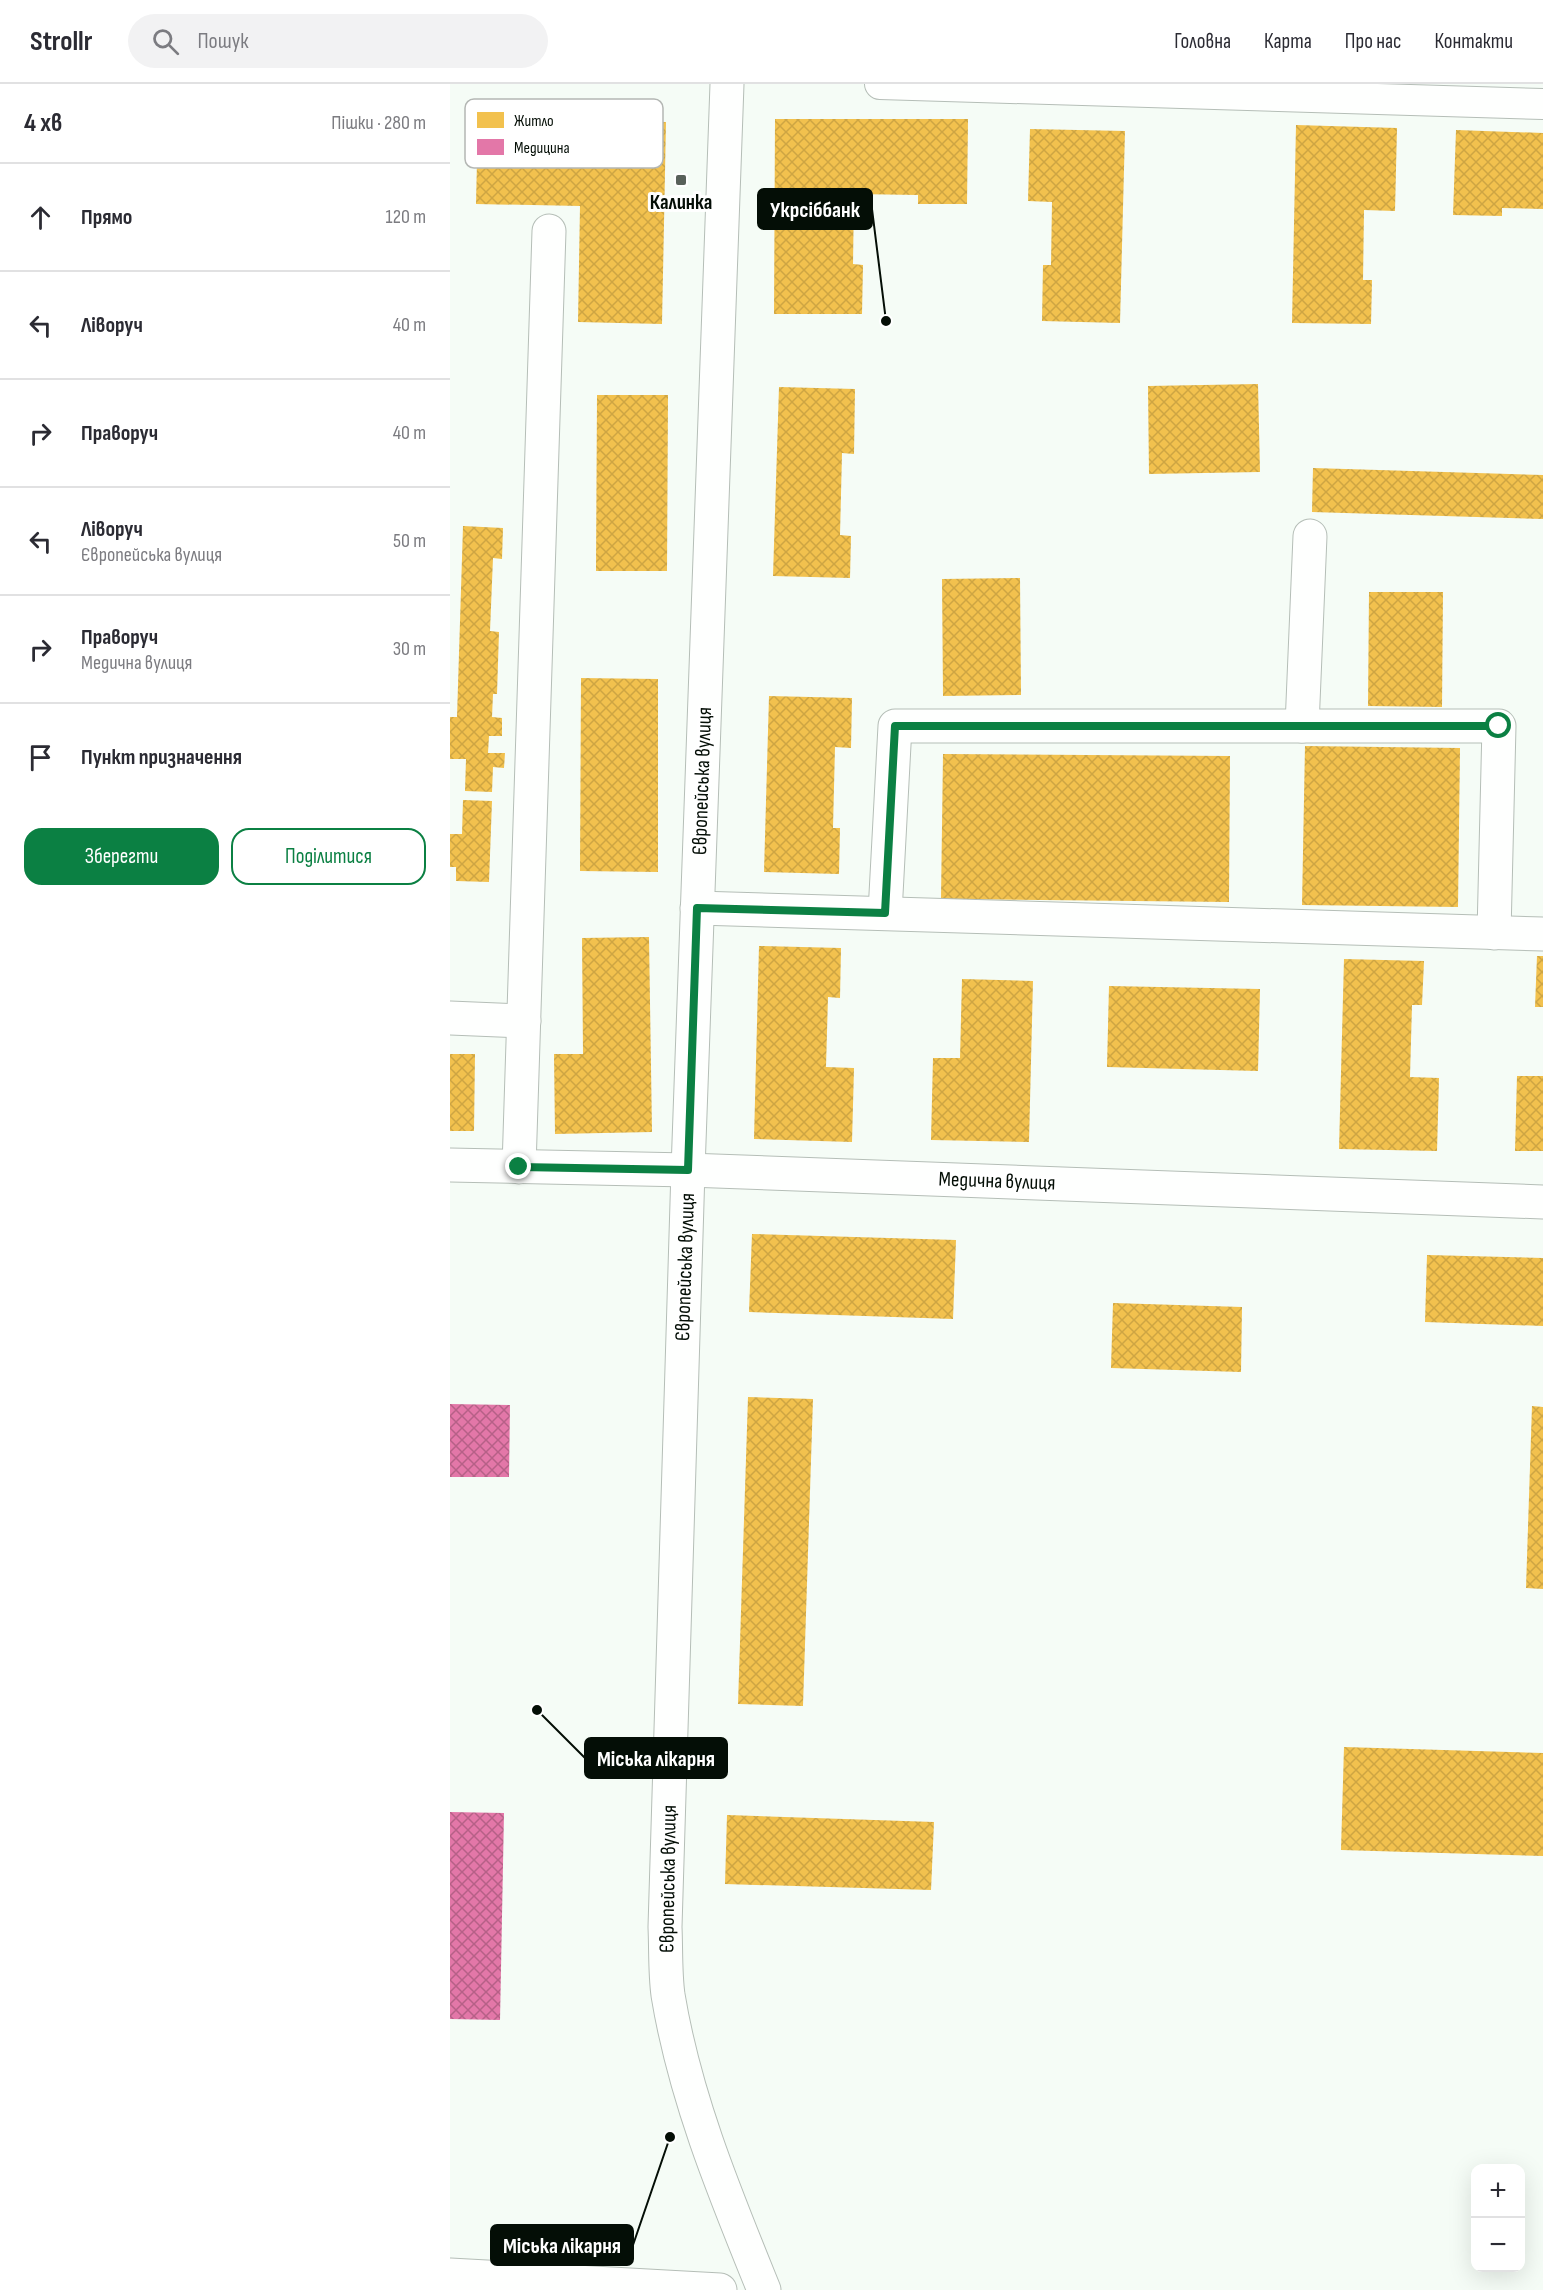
<!DOCTYPE html>
<html lang="uk">
<head>
<meta charset="utf-8">
<style>
  :root { --surface:#fff; --page:#f2f2f3; --text:#2b2b33; --muted:#7c7c81; --line:#e1e1e2; --accent:#0b8043 }
  body { margin:0; font-family:"Sofia Sans Condensed",sans-serif; background:var(--page); color:var(--text) }
  .controls { position:absolute; right:18px; bottom:18px; display:grid; overflow:hidden; border-radius:12px; box-shadow:0 6px 24px #0002 }
  .controls button { width:54px; height:54px; display:grid; place-items:center; padding:0; border:0; border-bottom:2px solid var(--line); background:var(--surface); color:var(--text); font:30px sans-serif }
  .stop { position:absolute; width:18px; height:18px; margin:-14px; border:4px solid #0b8043; border-radius:50%; background:#fff }
  .stop.end { background:#0b8043; border-color:#fff; box-shadow:0 2px 6px #0008 }
  .list { margin:0; padding:0; list-style:none }
  h2 { display:flex; justify-content:space-between; align-items:center; height:78px; margin:0; padding:0 24px; font-size:26px }
  h2 small { font-size:20px; font-weight:400; color:var(--muted) }
  .list li { display:grid; grid-template-columns:39px 1fr auto; gap:18px; align-items:center; box-sizing:border-box; height:108px; padding:0 24px; border-top:2px solid var(--line) }
  .list b { display:block; font-size:22px; white-space:nowrap }
  .list p { margin:0; font-size:20px; white-space:nowrap; color:var(--muted) }
  .list em { font-size:20px; font-style:normal; color:var(--muted) }
  .actions { display:flex; gap:12px; padding:18px 24px }
  .actions a { flex:1; padding:14px 0; border:2px solid var(--accent); border-radius:18px; text-align:center; font-size:21px; color:var(--accent) }
  .actions .main { background:var(--accent); color:#fff }
  .icon { flex:none; width:33px; height:33px; fill:none; stroke:currentColor; stroke-width:2; stroke-linecap:round; stroke-linejoin:round }
  .map { position:relative; flex:none; width:1093px; height:2206px; overflow:hidden }
  header { display:flex; align-items:center; gap:36px; box-sizing:border-box; height:84px; padding:0 30px; background:var(--surface); border-bottom:2px solid var(--line) }
  header strong { font-size:28px }
  nav { display:flex; gap:33px; margin-inline-start:auto; font-size:21px }
  .search { width:420px; height:54px; background:var(--page); display:flex; align-items:center; gap:15px; box-sizing:border-box; padding:0 21px; border-radius:33px; color:var(--muted); font-size:22px }
  main { display:flex }
  aside { flex:1; background:var(--surface) }
  .map>svg:first-child { display:block }
  .homes { fill:url(#homes-cross-hatch) }
  .health { fill:url(#health-cross-hatch) }
  .lines { fill:none; stroke-linecap:round; stroke-linejoin:round }
  .pedestrian-casing { stroke:#b5beb7; stroke-width:32 }
  .minor-casing { stroke:#b5beb7; stroke-width:35 }
  .tertiary-casing { stroke:#b5beb7; stroke-width:35 }
  .pedestrian { stroke:#fefffe; stroke-width:30 }
  .minor { stroke:#fefffe; stroke-width:33 }
  .tertiary { stroke:#fefffe; stroke-width:33 }
  .route { stroke:#0b8043; stroke-width:8 }
  .poi-dot { fill:#58615a; stroke:#fff; stroke-width:2 }
  .labels { text-anchor:middle; dominant-baseline:central; stroke-width:6; stroke-linejoin:round; paint-order:stroke }
  .poi-label { font-size:21px; font-weight:bold; fill:#040e06; stroke:#fff }
  .street-label { font-size:21px; fill:#040e06; stroke:#fff }
  .key { fill:#fff; stroke:#b4b7b4; stroke-width:1.5 }
  .key-label { font-size:16px; fill:#040e06 }
  .leader { fill:none; stroke:#040e06; stroke-width:2 }
  .callout-dot { fill:#040e06; stroke:#fff; stroke-width:2 }
  .callout { fill:#040e06; stroke:#040e06; stroke-width:2 }
  .callout-label { font-size:22px; text-anchor:middle; font-weight:bold; fill:#fff }
</style>
</head>
<body>
<header>
<strong>Strollr</strong>
<div class="search"><svg class="icon" aria-label="search" viewBox="0 0 24 24"><circle cx="10" cy="10" r="6"/><path d="M15 15l6 6"/></svg>Пошук</div>
<nav><a>Головна</a><a>Карта</a><a>Про нас</a><a>Контакти</a></nav>
</header>
<main>
<aside>
<h2>4 хв<small>Пішки · 280 m</small></h2>
<ul class="list">
<li><svg class="icon" aria-label="ahead" viewBox="0 0 24 24"><path d="M12 20V5M6 11l6-6 6 6"/></svg><div><b>Прямо</b></div><em>120 m</em></li>
<li><svg class="icon" aria-label="left" viewBox="0 0 24 24"><path d="M17 20v-9H6M10 6l-5 5 5 5"/></svg><div><b>Ліворуч</b></div><em>40 m</em></li>
<li><svg class="icon" aria-label="right" viewBox="0 0 24 24"><path d="M7 20v-9h11M14 6l5 5-5 5"/></svg><div><b>Праворуч</b></div><em>40 m</em></li>
<li><svg class="icon" aria-label="left" viewBox="0 0 24 24"><path d="M17 20v-9H6M10 6l-5 5 5 5"/></svg><div><b>Ліворуч</b><p>Європейська вулиця</p></div><em>50 m</em></li>
<li><svg class="icon" aria-label="right" viewBox="0 0 24 24"><path d="M7 20v-9h11M14 6l5 5-5 5"/></svg><div><b>Праворуч</b><p>Медична вулиця</p></div><em>30 m</em></li>
<li><svg class="icon" aria-label="arrive" viewBox="0 0 24 24"><path d="M6 21V4h12l-3 4 3 4H6"/></svg><div><b>Пункт призначення</b></div></li>
</ul>
<div class="actions"><a class="main">Зберегти</a><a>Поділитися</a></div>
</aside>
<div class="map">
<svg width="1093" height="2206" viewBox="0 0 1093 2206">
  <defs>
    <pattern id="homes-cross-hatch" width="8" height="8" patternUnits="userSpaceOnUse" patternTransform="scale(1.5)"><rect width="8" height="8" fill="#f2c14e"/><path d="M0 0l8 8M0 8l8-8" fill="none" stroke="#cea543"/></pattern>
    <pattern id="health-cross-hatch" width="8" height="8" patternUnits="userSpaceOnUse" patternTransform="scale(1.5)"><rect width="8" height="8" fill="#e377a8"/><path d="M0 0l8 8M0 8l8-8" fill="none" stroke="#b66087"/></pattern>
  </defs>
  <rect width="100%" height="100%" fill="#f5fcf6"/>
  <!-- homes -->
  <g class="homes">
    <path d="M28,34L216,38L212,240L128,238L130,122L26,120Z"/>
    <path d="M325,35H518L517,120H468V111L404,110L403,180L413,181L412,230H324Z"/>
    <path d="M846,41L947,44L945,127L914,126L913,196H922L921,240L842,239Z"/>
    <path d="M580,45L675,47L670,239L592,237L593,181H601L602,118L578,117Z"/>
    <path d="M1006,46L1093,49V125L1052,124V132L1003,131Z"/>
    <path d="M808,300L810,388L699,390L698,302Z"/>
    <path d="M329,303L405,305L404,370L392,369L390,451L401,452L400,494L323,492Z"/>
    <path d="M147,311H218L217,487H146Z"/>
    <path d="M863,384L1093,391V435L862,428Z"/>
    <path d="M13,442L53,444L52,475L43,474L40,547L49,548L47,610H43L42,633L52,634V652H39L38,669H55L54,684L43,683L42,708L15,707L16,675H0V633H7Z"/>
    <path d="M570,494L571,611L493,612L492,495Z"/>
    <path d="M919,508H993L992,623L918,622Z"/>
    <path d="M131,594L208,595V788L130,787Z"/>
    <path d="M319,612L402,614L401,664L385,663L383,744H390L389,790L314,788Z"/>
    <path d="M855,662L1010,664L1008,823L852,821Z"/>
    <path d="M493,670L780,672L779,818L491,815Z"/>
    <path d="M13,716L42,717L39,798L6,797V783H0V750H12Z"/>
    <path d="M199,853L202,1048L105,1050L104,970H133L132,854Z"/>
    <path d="M309,862L391,864L390,914L378,913L376,983L404,984L402,1058L304,1055Z"/>
    <path d="M1087,872H1093V923H1085Z"/>
    <path d="M894,875L974,877L972,921H962L960,993L989,994L987,1067L889,1065Z"/>
    <path d="M512,895L583,897L579,1058L481,1056L483,974H510Z"/>
    <path d="M659,902L810,905L808,987L657,983Z"/>
    <path d="M0,970H25L24,1047H0Z"/>
    <path d="M1067,992H1093V1067H1065Z"/>
    <path d="M302,1150L506,1156L503,1235L299,1228Z"/>
    <path d="M977,1171L1093,1174V1242L975,1238Z"/>
    <path d="M663,1219L792,1223L791,1288L661,1284Z"/>
    <path d="M298,1313L363,1315L353,1622L288,1620Z"/>
    <path d="M1082,1322L1093,1323V1505L1076,1504Z"/>
    <path d="M894,1663L1093,1669V1772L891,1766Z"/>
    <path d="M277,1731L484,1738L481,1806L275,1800Z"/>
  </g>
  <!-- health -->
  <g class="health">
    <path d="M0,1320L60,1321L59,1393H0Z"/>
    <path d="M0,1728L54,1729L50,1936L0,1935Z"/>
  </g>
  <g class="lines">
    <defs>
      <path id="pedestrian" d="M430,0L1093,20"/>
      <g id="minor">
        <path d="M852,642L860,452"/>
        <path d="M247,824L1093,850"/>
        <path d="M435,829L445,642H1049L1044,849"/>
        <path d="M0,934L74,937"/>
        <path d="M0,1081L238,1086L1093,1118"/>
        <path d="M69,1083L99,147"/>
        <path d="M0,2191L270,2206"/>
      </g>
      <path id="tertiary" d="M277,0L238,1086L215,1843C216,1865 215,1889 218,1911C235,2014 275,2110 314,2206"/>
    </defs>
    <!-- pedestrian casing -->
    <use href="#pedestrian" class="pedestrian-casing"/>
    <!-- minor casing -->
    <use href="#minor" class="minor-casing"/>
    <!-- tertiary casing -->
    <use href="#tertiary" class="tertiary-casing"/>
    <!-- pedestrian -->
    <use href="#pedestrian" class="pedestrian"/>
    <!-- minor -->
    <use href="#minor" class="minor"/>
    <!-- tertiary -->
    <use href="#tertiary" class="tertiary"/>
  </g>
  <g class="lines">
    <!-- route -->
    <path class="route" d="M69,1083L238,1086L247,824L435,829L445,642H1049"/>
  </g>
  <!-- markers -->
  <rect class="poi-dot" x="225" y="90" width="12" height="12" rx="3"/>
  <g class="labels">
    <!-- poi labels -->
    <g class="poi-label">
      <text x="231" y="118">Калинка</text>
    </g>
    <!-- street labels -->
    <g class="street-label">
      <text transform="translate(252 697) rotate(-88)">Європейська вулиця</text>
      <text transform="translate(547 1097) rotate(2)">Медична вулиця</text>
      <text transform="translate(235 1183) rotate(-88)">Європейська вулиця</text>
      <text transform="translate(218 1795) rotate(-89)">Європейська вулиця</text>
    </g>
  </g>
  <!-- legend -->
  <rect x="15" y="15" width="198" height="69" rx="9" class="key"/>
  <rect x="27" y="28" width="27" height="16" fill="#f2c14e"/>
  <rect x="27" y="55" width="27" height="16" fill="#e377a8"/>
  <g class="key-label">
    <text x="64" y="42">Житло</text>
    <text x="64" y="69">Медицина</text>
  </g>
  <!-- callouts -->
  <path class="leader" d="M436 237L422 125M87 1626L135 1674M220 2053L183 2161"/>
  <g class="callout-dot">
    <circle cx="436" cy="237" r="6"/>
    <circle cx="87" cy="1626" r="6"/>
    <circle cx="220" cy="2053" r="6"/>
  </g>
  <g class="callout">
    <rect x="308" y="105" width="114" height="40" rx="6"/>
    <rect x="135" y="1654" width="142" height="40" rx="6"/>
    <rect x="41" y="2141" width="142" height="40" rx="6"/>
  </g>
  <g class="callout-label">
    <text x="365" y="133">Укрсiббанк</text>
    <text x="206" y="1682">Мiська лiкарня</text>
    <text x="112" y="2169">Міська лікарня</text>
  </g>
</svg>
<div class="controls">
<button>+</button>
<button>−</button>
</div>
<div class="stop" style="left:1049px;top:642px"></div>
<div class="stop end" style="left:69px;top:1083px"></div>
</div>
</main>
</body>
</html>
